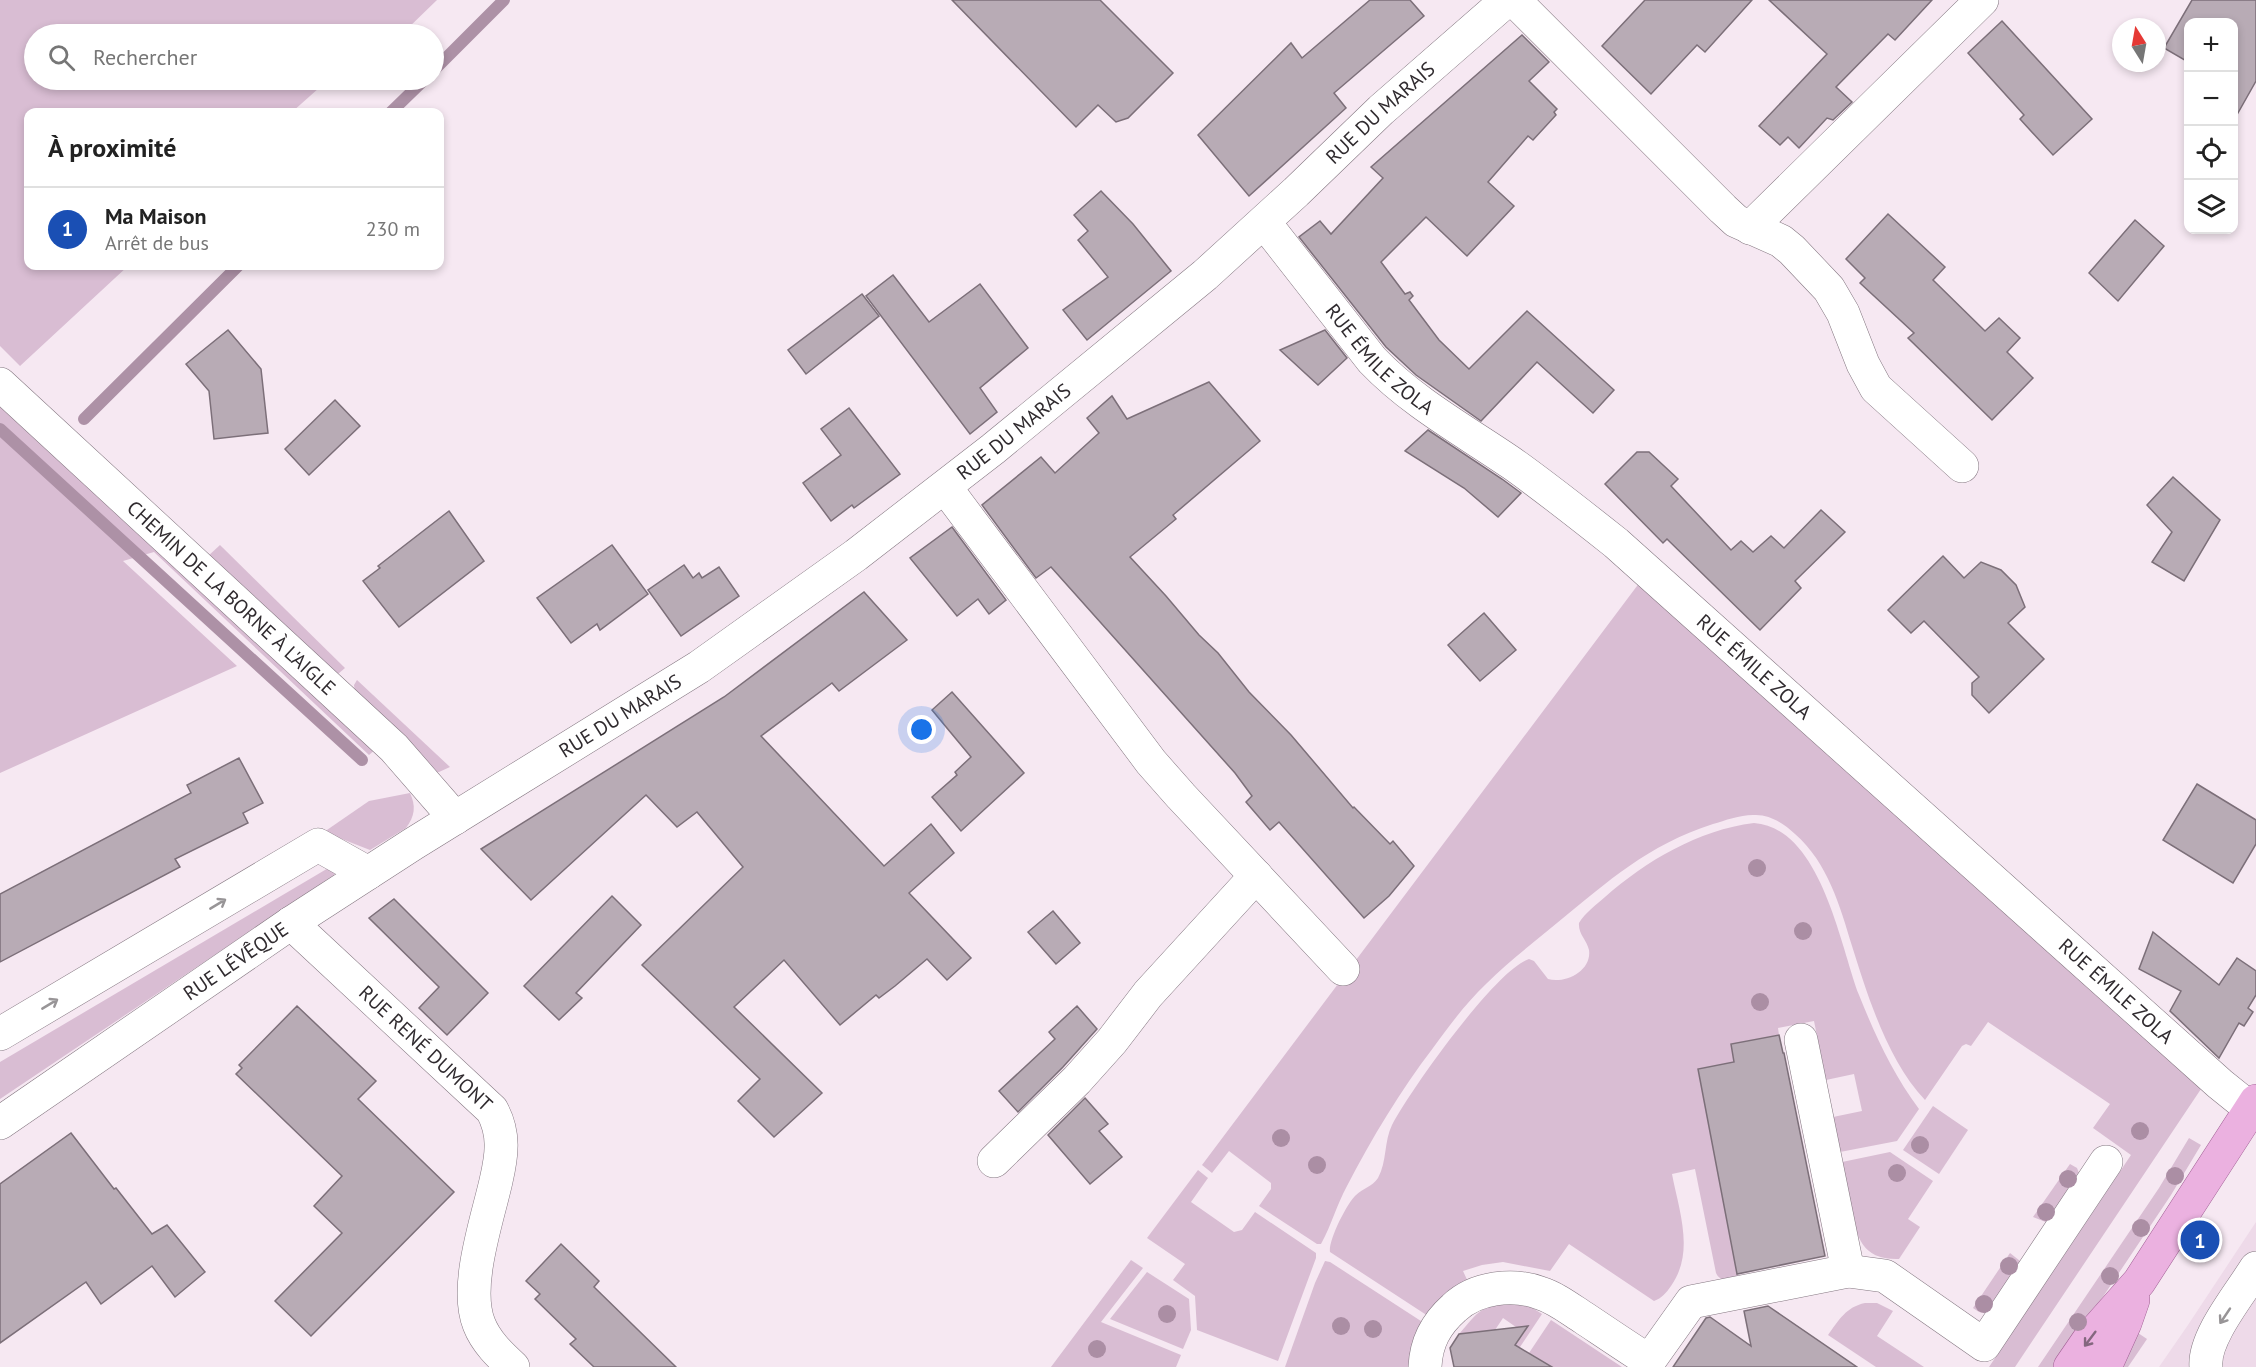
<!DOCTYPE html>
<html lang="fr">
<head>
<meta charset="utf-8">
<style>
  :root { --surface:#fff; --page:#f2f2f2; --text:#222; --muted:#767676; --line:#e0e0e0; --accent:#b849a7 }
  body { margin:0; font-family:"PT Sans",sans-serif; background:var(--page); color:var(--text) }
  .controls { position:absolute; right:18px; top:18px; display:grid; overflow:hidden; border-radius:12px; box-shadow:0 3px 9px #0003 }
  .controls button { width:54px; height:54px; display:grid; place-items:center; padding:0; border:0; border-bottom:2px solid var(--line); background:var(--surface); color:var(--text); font:30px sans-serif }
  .compass { position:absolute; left:2112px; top:18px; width:54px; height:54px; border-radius:50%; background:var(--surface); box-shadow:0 3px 9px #0003; rotate:349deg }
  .you { position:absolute; left:922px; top:730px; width:21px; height:21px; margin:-15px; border:4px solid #fff; border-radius:50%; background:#1a73e8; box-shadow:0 0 0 9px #1a73e833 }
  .badge { display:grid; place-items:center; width:39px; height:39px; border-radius:50%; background:var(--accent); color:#fff; font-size:20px; font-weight:700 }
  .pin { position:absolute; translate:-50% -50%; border:3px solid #fff; box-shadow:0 2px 6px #0006 }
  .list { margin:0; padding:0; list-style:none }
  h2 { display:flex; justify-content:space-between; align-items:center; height:78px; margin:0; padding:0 24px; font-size:26px }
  h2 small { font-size:20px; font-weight:400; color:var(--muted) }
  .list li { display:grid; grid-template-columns:39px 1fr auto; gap:18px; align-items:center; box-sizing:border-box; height:84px; padding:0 24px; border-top:2px solid var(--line) }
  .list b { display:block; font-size:22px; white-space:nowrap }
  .list p { margin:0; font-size:20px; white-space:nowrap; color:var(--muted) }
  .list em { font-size:20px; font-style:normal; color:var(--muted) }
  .icon { flex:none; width:33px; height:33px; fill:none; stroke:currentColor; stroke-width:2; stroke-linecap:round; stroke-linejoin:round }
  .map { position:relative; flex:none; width:2256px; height:1367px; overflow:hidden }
  .search { position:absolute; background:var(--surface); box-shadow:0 3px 9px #0003; left:24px; top:24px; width:420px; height:66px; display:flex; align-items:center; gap:15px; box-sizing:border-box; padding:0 21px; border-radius:33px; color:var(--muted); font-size:22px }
  .panel { position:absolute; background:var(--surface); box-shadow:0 3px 9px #0003; left:24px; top:108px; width:420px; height:162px; border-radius:12px }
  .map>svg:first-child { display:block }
  .built { fill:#eedae9 }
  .green { fill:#d9bdd3 }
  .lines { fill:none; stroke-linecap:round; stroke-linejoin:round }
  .stream { stroke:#ad91a6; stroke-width:12 }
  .building { fill:#b8abb5; stroke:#7c6f79; stroke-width:1.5 }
  .minor-casing { stroke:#847781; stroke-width:34 }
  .major-casing { stroke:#a06094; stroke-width:34 }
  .minor { stroke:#fff; stroke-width:33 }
  .major { stroke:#ebb1e0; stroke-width:33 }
  .tree { fill:#ab8ea4 }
  .oneway { stroke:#989597 }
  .oneway2 { stroke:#84677f }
  .labels { text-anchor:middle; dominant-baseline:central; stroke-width:4.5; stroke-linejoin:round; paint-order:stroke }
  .street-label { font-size:20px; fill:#302b2f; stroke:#fef8fc }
</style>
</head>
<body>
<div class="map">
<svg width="2256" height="1367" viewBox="0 0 2256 1367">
  <rect width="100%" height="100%" fill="#f6e8f2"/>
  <!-- built -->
  <path class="built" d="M2256,1222V1367H2159L2188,1325Z"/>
  <!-- green -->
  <g class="green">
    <path d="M0,0H437L405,31L394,34H34V80H328L292,112H28V266H128L20,366L0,346Z"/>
    <path d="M0,396L377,748L369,755L154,552L123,561L237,666L0,773Z"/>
    <path d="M220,545L345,668L338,674L206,558Z"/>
    <path d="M1640,582L2203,1086L2015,1367H1989L2131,1155L2093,1128L2110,1104L1988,1022L1971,1046L1966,1044L1962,1046L1925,1100C1888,1061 1868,997 1852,946C1840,906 1828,863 1795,834C1784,824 1771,815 1756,815C1742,814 1726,820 1713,824C1646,846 1610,880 1557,923C1533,943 1508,962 1486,984C1466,1003 1449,1026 1433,1048C1400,1091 1372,1138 1347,1186C1337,1204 1331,1226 1321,1244H1317L1259,1206L1271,1189V1183L1229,1151L1212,1173L1202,1165Z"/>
    <path d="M357,680L450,767L439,772H436L355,693L354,685Z"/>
    <path d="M410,793C416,806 415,816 406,828L370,850L324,832L369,801Z"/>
    <path d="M1754,823C1821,828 1840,945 1859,995C1875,1035 1893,1074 1919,1109L1897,1141L1840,1152L1833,1117L1862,1111L1854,1074L1826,1080L1814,1021L1778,1028L1779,1035L1731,1044L1734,1062L1698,1069L1739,1281C1730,1280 1720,1282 1716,1273L1695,1169L1672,1174C1679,1211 1695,1252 1671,1286C1666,1293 1662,1298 1654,1301L1569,1244L1550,1271L1503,1262L1482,1265L1463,1271L1469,1284L1428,1316L1330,1252C1328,1241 1347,1203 1356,1195C1363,1188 1372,1187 1378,1178C1387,1162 1384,1141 1392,1125C1409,1092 1496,969 1529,959L1534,961L1548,979C1565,984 1592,971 1589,950C1587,940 1578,934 1579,923C1585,913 1596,905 1605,897C1646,861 1698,830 1754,823Z"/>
    <path d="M330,867L334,870V875L0,1099V1062Z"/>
    <path d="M1933,1106L1968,1130L1939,1174L1903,1150Z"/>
    <path d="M2189,1138L2201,1145L2171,1195L2056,1367H2038L2159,1188Z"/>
    <path d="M1890,1152L1933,1181L1908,1219L1920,1227L1899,1259C1862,1260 1857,1238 1851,1208C1848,1193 1845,1177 1842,1162Z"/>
    <path d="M2070,1164L2077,1168L2079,1173L2048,1223L2033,1217Z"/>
    <path d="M1198,1170L1208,1178L1191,1202L1234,1232L1242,1230L1255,1212L1316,1253V1258L1278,1361L1197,1330L1195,1296L1173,1280L1185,1264L1147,1238Z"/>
    <path d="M2010,1253L2020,1261V1268L1986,1313L1979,1312L1973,1308Z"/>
    <path d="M1131,1260L1143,1268L1101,1322L1181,1355L1176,1367H1051Z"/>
    <path d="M1325,1261L1330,1262L1424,1323L1413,1367H1285L1315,1283Z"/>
    <path d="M1147,1272L1189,1299L1191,1330L1183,1349L1110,1319Z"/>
    <path d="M1512,1303L1531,1307L1542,1314L1518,1350L1516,1344L1523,1332L1503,1318L1489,1339L1477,1332L1459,1334C1479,1311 1481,1305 1512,1303Z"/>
    <path d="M1865,1303H1877L1893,1311L1877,1336L1924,1367H1876L1828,1335C1839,1320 1846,1307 1865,1303Z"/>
    <path d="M1551,1320L1622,1367H1550L1530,1354L1527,1356Z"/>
    <path d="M2135,1331L2147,1339L2128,1367H2117Z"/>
  </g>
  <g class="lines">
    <!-- stream -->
    <g class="stream">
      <path d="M434,70L504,0"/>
      <path d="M391,112L424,80"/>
      <path d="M84,419L238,266"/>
      <path d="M0,429L362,760"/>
    </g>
  </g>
  <!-- building -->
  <g class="building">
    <path d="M952,0H1100L1173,73L1128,118L1116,122L1098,105L1076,127Z"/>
    <path d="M1370,0H1410L1424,16L1334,93L1346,108L1249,196L1198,135L1291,43L1302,58Z"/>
    <path d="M1645,0H1752L1705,52L1697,45L1651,94L1602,46Z"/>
    <path d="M1769,0H1932L1895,40L1888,34L1836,87L1852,102L1833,120L1827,118L1799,148L1788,137L1780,145L1759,126L1827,54Z"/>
    <path d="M2192,0H2256V81L2234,120V22H2188V62L2164,48Z"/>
    <path d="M2002,21L2092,119L2053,155L2020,119L2024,115L1968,53Z"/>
    <path d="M1522,35L1549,62L1529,81L1557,109L1554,112L1556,115L1533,140L1528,136L1488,182L1514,206L1467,256L1426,217L1381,262L1405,294L1410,292L1413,296L1409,300L1439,340L1469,369L1527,311L1614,390L1593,413L1537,362L1481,421L1416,375L1386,347L1299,237L1320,221L1331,234L1383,178L1371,167Z"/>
    <path d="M1101,191L1133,224L1171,271L1087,340L1063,310L1108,277L1078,240L1088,231L1074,215Z"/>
    <path d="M1888,214L1945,267L1933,280L1985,331L1999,318L2020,338L2007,352L2033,378L1992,420L1908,338L1914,333L1860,283L1865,278L1846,259Z"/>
    <path d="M2135,220L2164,246L2118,301L2089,273Z"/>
    <path d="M893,275L929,322L980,284L1028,348L980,388L997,412L970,434L866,296Z"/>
    <path d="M862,294L879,316L806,374L788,350Z"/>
    <path d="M228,330L261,369L268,433L214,439L209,391L186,364Z"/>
    <path d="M1325,330L1347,358L1318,385L1280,350Z"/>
    <path d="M1209,382L1260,441L1173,515L1176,519L1130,557L1166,596L1199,635L1218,653L1249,692L1291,735L1353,808L1354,807L1390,844L1393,841L1414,866L1389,896L1364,918L1279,822L1270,830L1246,802L1252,796L1235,773L1051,567L1036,578L982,505L1041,457L1055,473L1099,433L1087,418L1112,396L1127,419Z"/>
    <path d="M335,400L360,426L309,475L285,449Z"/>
    <path d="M849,408L900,474L854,508L852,505L831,521L803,483L841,455L821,429Z"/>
    <path d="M1428,430L1502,479L1521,493L1498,517L1464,488L1405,451Z"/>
    <path d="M1637,452H1649L1678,479L1671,486L1731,550L1741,541L1753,552L1771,536L1784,548L1821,510L1845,532L1795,581L1801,588L1760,630L1667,539L1663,543L1605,484Z"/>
    <path d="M2173,477L2220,520L2184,581L2152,562L2172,532L2147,505Z"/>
    <path d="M449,511L484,561L399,627L363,581L380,568L378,566Z"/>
    <path d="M952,527L1006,600L989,614L978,599L957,616L910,558Z"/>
    <path d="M612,545L648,594L600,630L597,624L571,643L537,598Z"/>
    <path d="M1943,556L1964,578L1981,562L2001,570L2016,585L2025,607L2008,623L2044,659L1989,713L1972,695V683L1979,677L1924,621L1911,633L1888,610Z"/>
    <path d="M684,565L693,578L699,573L702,578L719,567L739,596L681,636L648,590Z"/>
    <path d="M864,592L907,640L839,691L832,683L761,736L884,866L931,824L954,853L909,893L971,958L947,980L927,959L895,986L879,998L876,995L840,1025L784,960L734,1007L822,1093L774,1137L738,1101L760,1079L642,965L743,867L697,812L677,827L646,795L531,900L481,849L724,697Z"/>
    <path d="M1484,613L1516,650L1480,681L1448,645Z"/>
    <path d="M952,692L1024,773L961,831L932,797L957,775L955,772L971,757L932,710Z"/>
    <path d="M239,758L263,803L243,813L248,823L175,859L180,867L0,962V894L191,793L187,785Z"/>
    <path d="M2197,784L2256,820V844L2233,883L2163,840Z"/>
    <path d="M612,896L641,925L576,993L582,998L559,1020L524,986Z"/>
    <path d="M394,899L488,993L447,1035L419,1008L439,987L369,918Z"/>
    <path d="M1053,911L1080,943L1056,964L1028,932Z"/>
    <path d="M2153,932L2219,985L2237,958L2256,971V995L2248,1008L2253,1012L2244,1026L2239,1023L2219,1058L2170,1011L2181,991L2139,969Z"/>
    <path d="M297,1006L376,1081L358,1099L454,1192L311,1336L275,1301L342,1233L314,1206L342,1176L236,1074L242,1068L239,1065Z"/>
    <path d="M1077,1006L1097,1029L1063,1067L1018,1112L999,1091L1055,1039L1049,1032Z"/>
    <path d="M1779,1035L1783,1053H1784L1825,1256L1737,1274L1698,1069L1734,1062L1731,1044Z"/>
    <path d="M1085,1098L1108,1124L1099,1131L1122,1157L1090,1184L1048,1135Z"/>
    <path d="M71,1133L114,1189L116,1188L152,1234L167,1225L205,1272L175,1297L152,1266L101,1304L86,1282L0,1343V1184Z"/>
    <path d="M561,1244L599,1281L594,1287L676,1367H594L570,1344L576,1339L535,1299L540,1294L526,1281Z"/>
    <path d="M1768,1306L1857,1367H1673L1706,1318L1710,1317L1751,1346L1744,1311Z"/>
    <path d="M1528,1326L1515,1345L1552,1367H1454L1450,1348L1459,1334Z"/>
  </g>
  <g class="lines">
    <defs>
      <g id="minor">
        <path d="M1514,0L1723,209L1736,221L1781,241L1792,250L1829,289L1843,313L1863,364L1876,388L1962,466"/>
        <path id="s1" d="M1264,222L1372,360C1413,403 1465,431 1513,464C1548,489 1582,516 1616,543L2220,1084L2251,1109"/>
        <path d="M1750,228L1982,0"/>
        <path id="s2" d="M0,384L394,748L455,818"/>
        <path d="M945,487L1151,762L1181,796L1343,969"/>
        <path id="s3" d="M291,923L492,1110C505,1134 502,1155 496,1181C487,1221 464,1286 479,1324C486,1342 500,1355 513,1367"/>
        <path d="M0,1034L318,845L368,873"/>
        <path id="s4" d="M0,1123L291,923L413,844L699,667L856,555L993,449L1205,275L1296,192L1381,110L1507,0"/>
        <path d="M994,1161L1077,1080L1112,1041L1148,994L1256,876"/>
        <path d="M1848,1271L1885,1276L1984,1345L2106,1162"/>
        <path d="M1425,1367C1426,1342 1436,1324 1454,1308C1476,1287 1513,1283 1540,1293C1556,1298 1570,1309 1584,1318C1605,1332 1627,1347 1649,1361L1691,1302L1848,1271L1801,1040"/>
        <path d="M2206,1367C2203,1338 2240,1294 2256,1268"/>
      </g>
      <g id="major">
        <path d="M2070,1367L2092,1335L2139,1282L2256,1101"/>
        <path d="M2105,1367L2125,1323L2133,1300"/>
      </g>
    </defs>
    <!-- minor casing -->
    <use href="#minor" class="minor-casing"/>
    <!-- major casing -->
    <use href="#major" class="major-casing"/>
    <!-- minor -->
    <use href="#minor" class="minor"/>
    <!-- major -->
    <use href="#major" class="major"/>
  </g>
  <!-- trees -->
  <g class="tree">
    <circle cx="1757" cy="868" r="9"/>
    <circle cx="1803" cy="931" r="9"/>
    <circle cx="1760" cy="1002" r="9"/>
    <circle cx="2140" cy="1131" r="9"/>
    <circle cx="1281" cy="1138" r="9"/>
    <circle cx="1920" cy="1145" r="9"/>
    <circle cx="1317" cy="1165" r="9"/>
    <circle cx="1897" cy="1173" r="9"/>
    <circle cx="2175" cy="1176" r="9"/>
    <circle cx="2068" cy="1179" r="9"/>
    <circle cx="2046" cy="1212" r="9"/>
    <circle cx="2141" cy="1228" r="9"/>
    <circle cx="2009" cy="1266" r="9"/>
    <circle cx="2110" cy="1276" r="9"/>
    <circle cx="1984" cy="1304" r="9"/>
    <circle cx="1167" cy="1314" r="9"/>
    <circle cx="2078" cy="1322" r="9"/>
    <circle cx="1341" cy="1326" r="9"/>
    <circle cx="1373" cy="1329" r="9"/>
    <circle cx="1097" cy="1349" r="9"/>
  </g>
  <!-- one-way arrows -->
  <defs><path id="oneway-shaft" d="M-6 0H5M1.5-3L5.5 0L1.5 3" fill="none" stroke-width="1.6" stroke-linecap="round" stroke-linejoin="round" transform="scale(1.5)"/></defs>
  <g class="oneway">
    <use href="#oneway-shaft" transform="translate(218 904) rotate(-31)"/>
    <use href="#oneway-shaft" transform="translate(50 1004) rotate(-31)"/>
    <use href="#oneway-shaft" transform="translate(2225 1316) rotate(124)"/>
  </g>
  <use class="oneway2" href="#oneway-shaft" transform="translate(2090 1339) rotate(127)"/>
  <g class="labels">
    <!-- street labels -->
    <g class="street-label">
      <text stroke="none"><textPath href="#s4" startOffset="1714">RUE DU MARAIS</textPath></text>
      <text stroke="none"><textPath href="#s1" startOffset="180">RUE ÉMILE ZOLA</textPath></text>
      <text stroke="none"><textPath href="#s4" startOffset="1228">RUE DU MARAIS</textPath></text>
      <text stroke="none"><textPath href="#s2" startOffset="315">CHEMIN DE LA BORNE À L'AIGLE</textPath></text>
      <text stroke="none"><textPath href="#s1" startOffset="666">RUE ÉMILE ZOLA</textPath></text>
      <text stroke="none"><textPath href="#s4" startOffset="742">RUE DU MARAIS</textPath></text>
      <text stroke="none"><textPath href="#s4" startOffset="286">RUE LÉVÊQUE</textPath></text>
      <text stroke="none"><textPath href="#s1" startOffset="1152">RUE ÉMILE ZOLA</textPath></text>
      <text stroke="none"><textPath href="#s3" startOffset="184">RUE RENÉ DUMONT</textPath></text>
    </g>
  </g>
</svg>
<div class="controls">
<button>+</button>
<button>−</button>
<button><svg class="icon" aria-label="locate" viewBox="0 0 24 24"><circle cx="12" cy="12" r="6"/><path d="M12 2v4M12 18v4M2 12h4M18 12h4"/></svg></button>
<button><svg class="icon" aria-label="layers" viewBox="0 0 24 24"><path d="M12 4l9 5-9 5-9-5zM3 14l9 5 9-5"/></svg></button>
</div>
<svg class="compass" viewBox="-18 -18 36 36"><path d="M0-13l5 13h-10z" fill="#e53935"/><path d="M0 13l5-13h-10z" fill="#767676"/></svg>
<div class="you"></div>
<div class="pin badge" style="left:2200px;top:1240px;background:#1a4fb4">1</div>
<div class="search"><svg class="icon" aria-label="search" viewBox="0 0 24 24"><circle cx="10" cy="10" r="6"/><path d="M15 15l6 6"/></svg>Rechercher</div>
<section class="panel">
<h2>À proximité<small></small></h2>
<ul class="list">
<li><span class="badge" style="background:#1a4fb4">1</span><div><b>Ma Maison</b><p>Arrêt de bus</p></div><em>230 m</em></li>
</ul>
</section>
</div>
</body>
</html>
